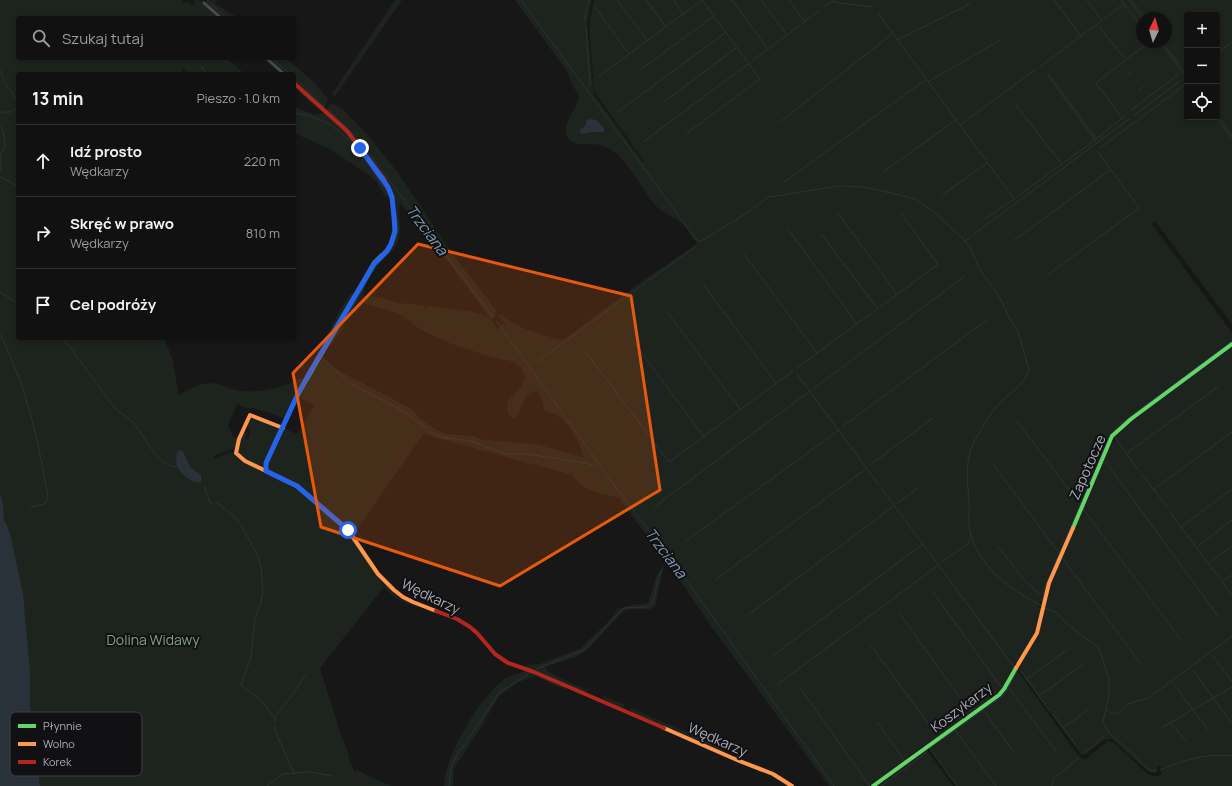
<!DOCTYPE html>
<html lang="pl">
<head>
<meta charset="utf-8">
<style>
  :root { --surface:#111; --page:#1e1f1f; --text:#f1f3f6; --muted:#9c9d9f; --line:#303131 }
  body { margin:0; font-family:Manrope,sans-serif; background:var(--page); color:var(--text) }
  .controls { position:absolute; right:12px; top:12px; display:grid; overflow:hidden; border-radius:4px; box-shadow:0 2px 6px #0003 }
  .controls button { width:36px; height:36px; display:grid; place-items:center; padding:0; border:0; border-bottom:1px solid var(--line); background:var(--surface); color:var(--text); font:20px sans-serif }
  .compass { position:absolute; left:1136px; top:12px; width:36px; height:36px; border-radius:50%; background:var(--surface); box-shadow:0 2px 6px #0003; rotate:5deg }
  .stop { position:absolute; width:12px; height:12px; margin:-9px; border:3px solid #2563eb; border-radius:50%; background:#fff }
  .stop.end { background:#2563eb; border-color:#fff; box-shadow:0 1px 4px #0008 }
  .list { margin:0; padding:0; list-style:none }
  h2 { display:flex; justify-content:space-between; align-items:center; height:52px; margin:0; padding:0 16px; font-size:17px }
  h2 small { font-size:13px; font-weight:400; color:var(--muted) }
  .list li { display:grid; grid-template-columns:26px 1fr auto; gap:12px; align-items:center; box-sizing:border-box; height:72px; padding:0 16px; border-top:1px solid var(--line) }
  .list b { display:block; font-size:15px; white-space:nowrap }
  .list p { margin:0; font-size:13px; white-space:nowrap; color:var(--muted) }
  .list em { font-size:13px; font-style:normal; color:var(--muted) }
  .icon { flex:none; width:22px; height:22px; fill:none; stroke:currentColor; stroke-width:2; stroke-linecap:round; stroke-linejoin:round }
  .map { position:relative; flex:none; width:1232px; height:786px; overflow:hidden }
  .search { position:absolute; background:var(--surface); box-shadow:0 2px 6px #0003; left:16px; top:16px; width:280px; height:44px; display:flex; align-items:center; gap:10px; box-sizing:border-box; padding:0 14px; border-radius:4px; color:var(--muted); font-size:15px }
  .panel { position:absolute; background:var(--surface); box-shadow:0 2px 6px #0003; left:16px; top:72px; width:280px; height:268px; border-radius:4px }
  .map>svg:first-child { display:block }
  .green { fill:#1d241e; fill-rule:evenodd }
  .water { fill:#2a3239 }
  .lines { fill:none; stroke-linecap:round; stroke-linejoin:round }
  .stream { stroke:#2a3239; stroke-width:1 }
  .street { stroke:#4b4c50; stroke-width:3 }
  .fast { stroke:#63d668; stroke-width:4 }
  .slow { stroke:#ff974d; stroke-width:4 }
  .jam { stroke:#b3261e; stroke-width:4 }
  .route { stroke:#2563eb; stroke-width:5 }
  .marked { fill:#e8590c; fill-opacity:0.2; stroke:#e8590c; stroke-width:3; stroke-linejoin:round }
  .labels { text-anchor:middle; dominant-baseline:central; stroke-width:4; stroke-linejoin:round; paint-order:stroke }
  .street-label { font-size:14px; fill:#a8adb8; stroke:#111113 }
  .park-label { font-size:14px; fill:#7fa381; stroke:#111113 }
  .water-label { font-size:15px; font-style:italic; fill:#7f9bb3; stroke:#111113 }
  .key { fill:#111113; stroke:#3e4045; stroke-width:1 }
  .key-label { font-size:11px; fill:#a8adb8 }
</style>
</head>
<body>
<div class="map">
<svg width="1232" height="786" viewBox="0 0 1232 786">
  <rect width="100%" height="100%" fill="#171717"/>
  <!-- green -->
  <g class="green">
    <path d="M0,0H183L182,2L190,3L192,6L195,4L194,1L195,0L206,1L218,0L214,3L239,18H18V58H226L245,74H188L183,68L181,74H18V338H164L172,358L179,395C191,388 204,381 217,384C226,386 233,390 241,391C262,393 283,388 301,378L304,380L285,419L265,411L264,412L251,407L249,409L237,404L228,426L234,438L236,437L239,438L235,448L213,456L215,459L230,452H235L242,461L274,474L268,469L267,466L285,429L297,434L315,405L300,398L314,371L323,358L330,365L343,373L412,409L421,419L437,430L446,434L474,436L483,440L514,442L539,445L584,457C581,445 569,424 559,417C555,414 549,412 544,410C542,399 540,383 526,396L516,419L511,417L508,413L507,405L508,401L521,387L525,377L522,369L515,362L491,357L449,343L421,330L404,317L389,310L361,303L357,306L331,346L328,342L374,266L395,238L394,208L390,200L384,195L377,183L370,176L330,149L294,133V107L316,115L324,113L309,102L306,97L301,95V93L294,86V84L325,112L331,103L340,107L364,131L379,149L396,170L451,252L496,310L495,317L491,319L498,330L502,323L506,324L499,317L500,314C517,328 541,335 563,340L645,279L697,244C692,237 687,227 680,222C673,216 663,213 657,207C642,190 628,159 608,148C606,147 602,145 600,145C589,142 572,149 567,136C561,122 578,110 579,96L573,86L566,70L515,0H592L587,24L594,95L643,162L644,161L597,96L594,89L589,26L594,0H1232V324L1155,221L1152,224L1232,333V342L1128,419L1116,429L1109,437H1111L1047,585L1043,602L1040,601L1039,608H1041V610L1037,629L1017,665L1016,663L1014,666L1015,668L1000,693L932,741L931,740L870,786H829L711,626L666,560L655,547L619,498C613,496 608,495 601,494C589,491 579,485 572,475L433,437L424,433L352,537L384,586L385,585L402,599L419,605V607L406,603L395,598L384,587L320,668L341,735L348,752L350,762L355,772L356,773V771L357,769L364,774L391,786H13L0,606ZM1187,15H1217V117H1187ZM1142,18H1166V42H1142ZM401,203L406,211L420,228L422,227L490,318L481,314L470,311L431,306H427V309L426,310L424,305L398,303L383,298L363,295C364,285 374,270 381,262C386,257 392,252 396,246C404,232 396,212 401,203Z"/>
    <path d="M395,0H402L335,96L332,94Z"/>
    <path d="M267,58H286L316,84L328,99L324,108L294,79V74H285Z"/>
    <path d="M355,291L328,341L325,338L346,300L350,294Z"/>
    <path d="M1232,345V786H956L928,747L995,699L1015,672L1019,673L1022,677L1077,754L1083,759H1086L1108,741L1114,743L1148,774L1154,776L1161,775V766H1158L1156,773L1148,771L1112,739H1106L1084,755L1081,754L1018,669L1037,636L1044,609H1045L1052,579L1064,553L1112,442H1115L1116,441L1114,437L1127,423Z"/>
    <path d="M250,417L281,429L263,468C245,460 229,456 243,433H248L245,439L248,440L251,431L247,427Z"/>
    <path d="M660,570H663L657,597L656,605L651,609H629L621,613L586,651L575,657L545,667L546,670L564,680L590,691L585,692L525,667L527,665L540,664L581,648L610,620L618,609L626,606L648,603C652,592 654,580 660,570Z"/>
    <path d="M525,670L567,687L566,689L555,686L536,676L532,677L517,683L499,696L480,729L467,748L462,757L459,760L454,769L453,786H444C444,757 478,701 500,683C503,681 505,678 508,677C514,674 520,674 525,670Z"/>
    <path d="M604,696L625,705L624,707C616,707 610,702 603,698Z"/>
    <path d="M631,708L691,734L728,749L730,752L723,751L665,726L663,730L660,729L661,725L639,716L630,711Z"/>
    <path d="M926,749L953,786H876Z"/>
  </g>
  <!-- water -->
  <g class="water">
    <path d="M590,119C598,119 600,124 604,128V132C602,133 600,132 597,132C591,131 586,135 580,133V130L586,125V121Z"/>
    <path d="M180,450L183,452L191,468L201,475V482C194,485 182,475 178,468C176,463 176,456 177,452Z"/>
    <path d="M0,494L3,505L4,519L10,533L23,594L30,672V706L40,786H0Z"/>
  </g>
  <g class="lines">
    <!-- stream -->
    <g class="stream">
      <path d="M207,0L226,18"/>
      <path d="M521,0L695,238L698,241L703,240L742,216L763,201L768,197L776,196L838,186L865,187L916,199L935,213L961,237L970,247L980,270L1000,298L1011,321L1018,331L1029,370C1022,387 1013,390 1001,402C992,410 980,431 974,442C965,459 967,481 969,499C970,510 967,524 971,535C981,569 1012,591 1042,606"/>
      <path d="M617,0L647,40"/>
      <path d="M646,0L666,27"/>
      <path d="M674,0L683,14"/>
      <path d="M732,0L768,49"/>
      <path d="M761,0L787,35"/>
      <path d="M789,0L805,22"/>
      <path d="M1054,0L1081,36"/>
      <path d="M1087,0L1101,20"/>
      <path d="M1121,0L1142,28"/>
      <path d="M1129,0L1142,18"/>
      <path d="M1131,0L1145,18"/>
      <path d="M831,2L873,7"/>
      <path d="M595,7L629,54"/>
      <path d="M824,7L834,0"/>
      <path d="M878,13L1014,199L1095,140L1126,115"/>
      <path d="M585,21V16L589,0"/>
      <path d="M586,26L590,85L587,89"/>
      <path d="M1100,28L1125,59"/>
      <path d="M897,40L970,4"/>
      <path d="M1160,42L1186,77"/>
      <path d="M1162,42L1187,75"/>
      <path d="M1217,53L1232,42"/>
      <path d="M271,58L290,74"/>
      <path d="M752,61L820,10"/>
      <path d="M201,66L207,74"/>
      <path d="M1041,66L1124,4"/>
      <path d="M0,70L5,83L18,101L17,108L11,112H3L0,114"/>
      <path d="M640,70L714,16"/>
      <path d="M1048,73L1096,138"/>
      <path d="M1128,74L1131,72"/>
      <path d="M1048,76L1095,140"/>
      <path d="M598,77L702,0L760,79L686,134"/>
      <path d="M294,78L325,107"/>
      <path d="M928,82L1000,40"/>
      <path d="M1139,90L1143,87"/>
      <path d="M665,101L736,48"/>
      <path d="M1015,104L1061,163"/>
      <path d="M327,108L357,138L493,317"/>
      <path d="M1130,111L1179,74"/>
      <path d="M294,113C343,118 365,158 389,196"/>
      <path d="M616,113L725,33"/>
      <path d="M1120,115L1096,83L1149,42"/>
      <path d="M1217,115L1232,136"/>
      <path d="M1133,116L1180,81"/>
      <path d="M1216,117L1232,139"/>
      <path d="M780,122L892,34"/>
      <path d="M960,125L1036,69"/>
      <path d="M0,126L3,130L5,145L0,156L1,166L0,171"/>
      <path d="M643,142L748,64"/>
      <path d="M1100,148L1174,93L1183,86L1187,84"/>
      <path d="M883,172L956,120"/>
      <path d="M0,177L18,186"/>
      <path d="M783,183L925,80"/>
      <path d="M941,196L987,163"/>
      <path d="M837,212L897,294"/>
      <path d="M985,219L1014,199"/>
      <path d="M788,229L857,324"/>
      <path d="M822,235L877,308"/>
      <path d="M973,235L1129,119"/>
      <path d="M965,241L970,238"/>
      <path d="M1013,241L1110,170"/>
      <path d="M744,254L817,353"/>
      <path d="M1049,274L1139,208L1098,152"/>
      <path d="M703,284L776,383"/>
      <path d="M0,292L14,301"/>
      <path d="M668,313L740,409"/>
      <path d="M496,321L600,465L610,480L672,560L834,786"/>
      <path d="M0,334C26,385 39,442 48,498L44,504L30,507"/>
      <path d="M63,338L111,403C113,406 116,409 119,412C123,415 128,417 132,421C143,432 159,472 179,466"/>
      <path d="M633,341L704,437"/>
      <path d="M1228,344L1232,341"/>
      <path d="M585,351L669,462L793,371"/>
      <path d="M322,357L349,383L405,412L426,428"/>
      <path d="M537,362L696,246"/>
      <path d="M316,366L351,310L376,264L391,249L398,233V225L395,208"/>
      <path d="M797,368L937,265V263L901,213"/>
      <path d="M797,374L879,485"/>
      <path d="M813,389L965,276"/>
      <path d="M300,395L315,369"/>
      <path d="M1017,421L1079,503"/>
      <path d="M842,427L988,319"/>
      <path d="M1114,430L1120,424L1227,345"/>
      <path d="M430,432L441,437L471,441L506,454H527L586,463L595,466"/>
      <path d="M1115,437L1117,441L1139,471"/>
      <path d="M1126,454L1219,386"/>
      <path d="M1105,461L1218,616"/>
      <path d="M993,464L1059,553"/>
      <path d="M870,465L933,418"/>
      <path d="M1142,474L1167,507"/>
      <path d="M204,486L210,503L213,504"/>
      <path d="M882,489L1014,667"/>
      <path d="M1153,490L1232,432"/>
      <path d="M216,503L218,504L233,515L241,525L258,556L261,567L263,592L260,606L255,617L251,657L241,685L261,700L275,718V721"/>
      <path d="M898,503L919,487"/>
      <path d="M654,507L810,391"/>
      <path d="M1083,509L1181,640"/>
      <path d="M1169,511L1232,595"/>
      <path d="M1181,527L1232,489"/>
      <path d="M686,541L839,430"/>
      <path d="M998,546L1025,581L1040,594H1043L1046,584L1109,438"/>
      <path d="M1198,546L1232,520"/>
      <path d="M1063,559L1140,663"/>
      <path d="M942,562L968,544L971,535"/>
      <path d="M1209,563L1232,546"/>
      <path d="M715,580L867,468"/>
      <path d="M1223,581L1232,575"/>
      <path d="M933,592L1001,687"/>
      <path d="M1045,608L1057,613L1067,624L1099,648L1109,678V696L1103,721C1107,736 1124,745 1135,755C1139,760 1143,765 1148,769L1151,771H1156"/>
      <path d="M900,614L970,712"/>
      <path d="M748,615L894,506"/>
      <path d="M869,643L936,734"/>
      <path d="M1213,656L1232,682"/>
      <path d="M771,657L923,544"/>
      <path d="M536,669L584,650L624,608L646,607L651,604L654,598L658,578L663,567"/>
      <path d="M1194,671L1232,724"/>
      <path d="M1022,672L1049,710"/>
      <path d="M1027,679L1068,649"/>
      <path d="M778,684L936,567"/>
      <path d="M1175,686L1209,731"/>
      <path d="M1009,688L1056,751"/>
      <path d="M801,689L869,785"/>
      <path d="M1039,696L1082,665"/>
      <path d="M1106,710C1119,719 1120,708 1131,703C1136,701 1142,700 1147,699L1232,636"/>
      <path d="M984,711L1013,751"/>
      <path d="M1053,714L1075,744"/>
      <path d="M275,717L295,691L305,675"/>
      <path d="M877,722L905,761"/>
      <path d="M1171,723L1186,741"/>
      <path d="M275,726V731L294,773"/>
      <path d="M1163,727L1232,687"/>
      <path d="M1063,728L1089,709"/>
      <path d="M955,730L996,786"/>
      <path d="M943,739L1004,695L1017,672"/>
      <path d="M940,740L930,747V749L957,786"/>
      <path d="M1085,753L1104,736"/>
      <path d="M1160,770C1184,760 1206,753 1232,756"/>
      <path d="M267,786L283,774L310,772L333,776"/>
      <path d="M449,786L451,768L459,750L463,747L498,694L528,674"/>
      <path d="M882,786L926,753"/>
      <path d="M1052,786L1054,778L1079,758"/>
    </g>
    <!-- street -->
    <g class="street">
      <path d="M204,3L221,18"/>
      <path d="M266,58L284,74"/>
    </g>
    <!-- fast -->
    <g class="fast">
      <path d="M266,471V463L297,396L374,263L382,255"/>
      <path d="M1073,528L1112,436L1131,419L1232,344"/>
      <path d="M873,786L999,695L1004,689L1016,668"/>
    </g>
    <!-- slow -->
    <g class="slow">
      <path d="M283,428L250,415L239,439L236,453L245,461L297,486L348,530L378,574L394,590L403,597L413,602L436,611"/>
      <path d="M1016,668L1037,633L1049,583L1073,528"/>
      <path d="M664,728L737,760L773,774L792,786"/>
    </g>
    <!-- jam -->
    <g class="jam">
      <path d="M294,83L347,131L384,179L392,197L395,227L394,235L390,247L382,255"/>
      <path d="M436,611L457,619L470,627L477,633L495,654L508,663L534,672L664,728"/>
    </g>
  </g>
  <g class="lines">
    <!-- route -->
    <path class="route" d="M348,530L297,486L266,471V463L297,396L310,372L374,264L387,251L391,244L395,231L394,217L392,197L388,187L360,148"/>
  </g>
  <!-- marked area -->
  <path class="marked" d="M418,244L631,296L660,490L500,586L321,527L293,373Z"/>
  <g class="labels">
    <!-- street labels -->
    <g class="street-label">
      <text transform="translate(1087 467) rotate(-66)">Zapotocze</text>
      <text transform="translate(431 596) rotate(26)">Wędkarzy</text>
      <text transform="translate(961 707) rotate(-37)">Koszykarzy</text>
      <text transform="translate(718 739) rotate(24)">Wędkarzy</text>
    </g>
    <!-- park labels -->
    <g class="park-label">
      <text x="153" y="639">Dolina Widawy</text>
    </g>
    <!-- water labels -->
    <g class="water-label">
      <text transform="translate(427 230) rotate(53)">Trzciana</text>
      <text transform="translate(666 553) rotate(53)">Trzciana</text>
    </g>
  </g>
  <!-- legend -->
  <rect x="10" y="712" width="132" height="64" rx="6" class="key"/>
  <rect x="18" y="724" width="18" height="4" fill="#63d668"/>
  <rect x="18" y="742" width="18" height="4" fill="#ff974d"/>
  <rect x="18" y="760" width="18" height="4" fill="#b3261e"/>
  <g class="key-label">
    <text x="43" y="730">Płynnie</text>
    <text x="43" y="748">Wolno</text>
    <text x="43" y="766">Korek</text>
  </g>
</svg>
<div class="controls">
<button>+</button>
<button>−</button>
<button><svg class="icon" aria-label="locate" viewBox="0 0 24 24"><circle cx="12" cy="12" r="6"/><path d="M12 2v4M12 18v4M2 12h4M18 12h4"/></svg></button>
</div>
<svg class="compass" viewBox="-18 -18 36 36"><path d="M0-13l5 13h-10z" fill="#e53935"/><path d="M0 13l5-13h-10z" fill="#9c9d9f"/></svg>
<div class="stop" style="left:348px;top:530px"></div>
<div class="stop end" style="left:360px;top:148px"></div>
<div class="search"><svg class="icon" aria-label="search" viewBox="0 0 24 24"><circle cx="10" cy="10" r="6"/><path d="M15 15l6 6"/></svg>Szukaj tutaj</div>
<section class="panel">
<h2>13 min<small>Pieszo · 1.0 km</small></h2>
<ul class="list">
<li><svg class="icon" aria-label="ahead" viewBox="0 0 24 24"><path d="M12 20V5M6 11l6-6 6 6"/></svg><div><b>Idź prosto</b><p>Wędkarzy</p></div><em>220 m</em></li>
<li><svg class="icon" aria-label="right" viewBox="0 0 24 24"><path d="M7 20v-9h11M14 6l5 5-5 5"/></svg><div><b>Skręć w prawo</b><p>Wędkarzy</p></div><em>810 m</em></li>
<li><svg class="icon" aria-label="arrive" viewBox="0 0 24 24"><path d="M6 21V4h12l-3 4 3 4H6"/></svg><div><b>Cel podróży</b></div></li>
</ul>
</section>
</div>
</body>
</html>
